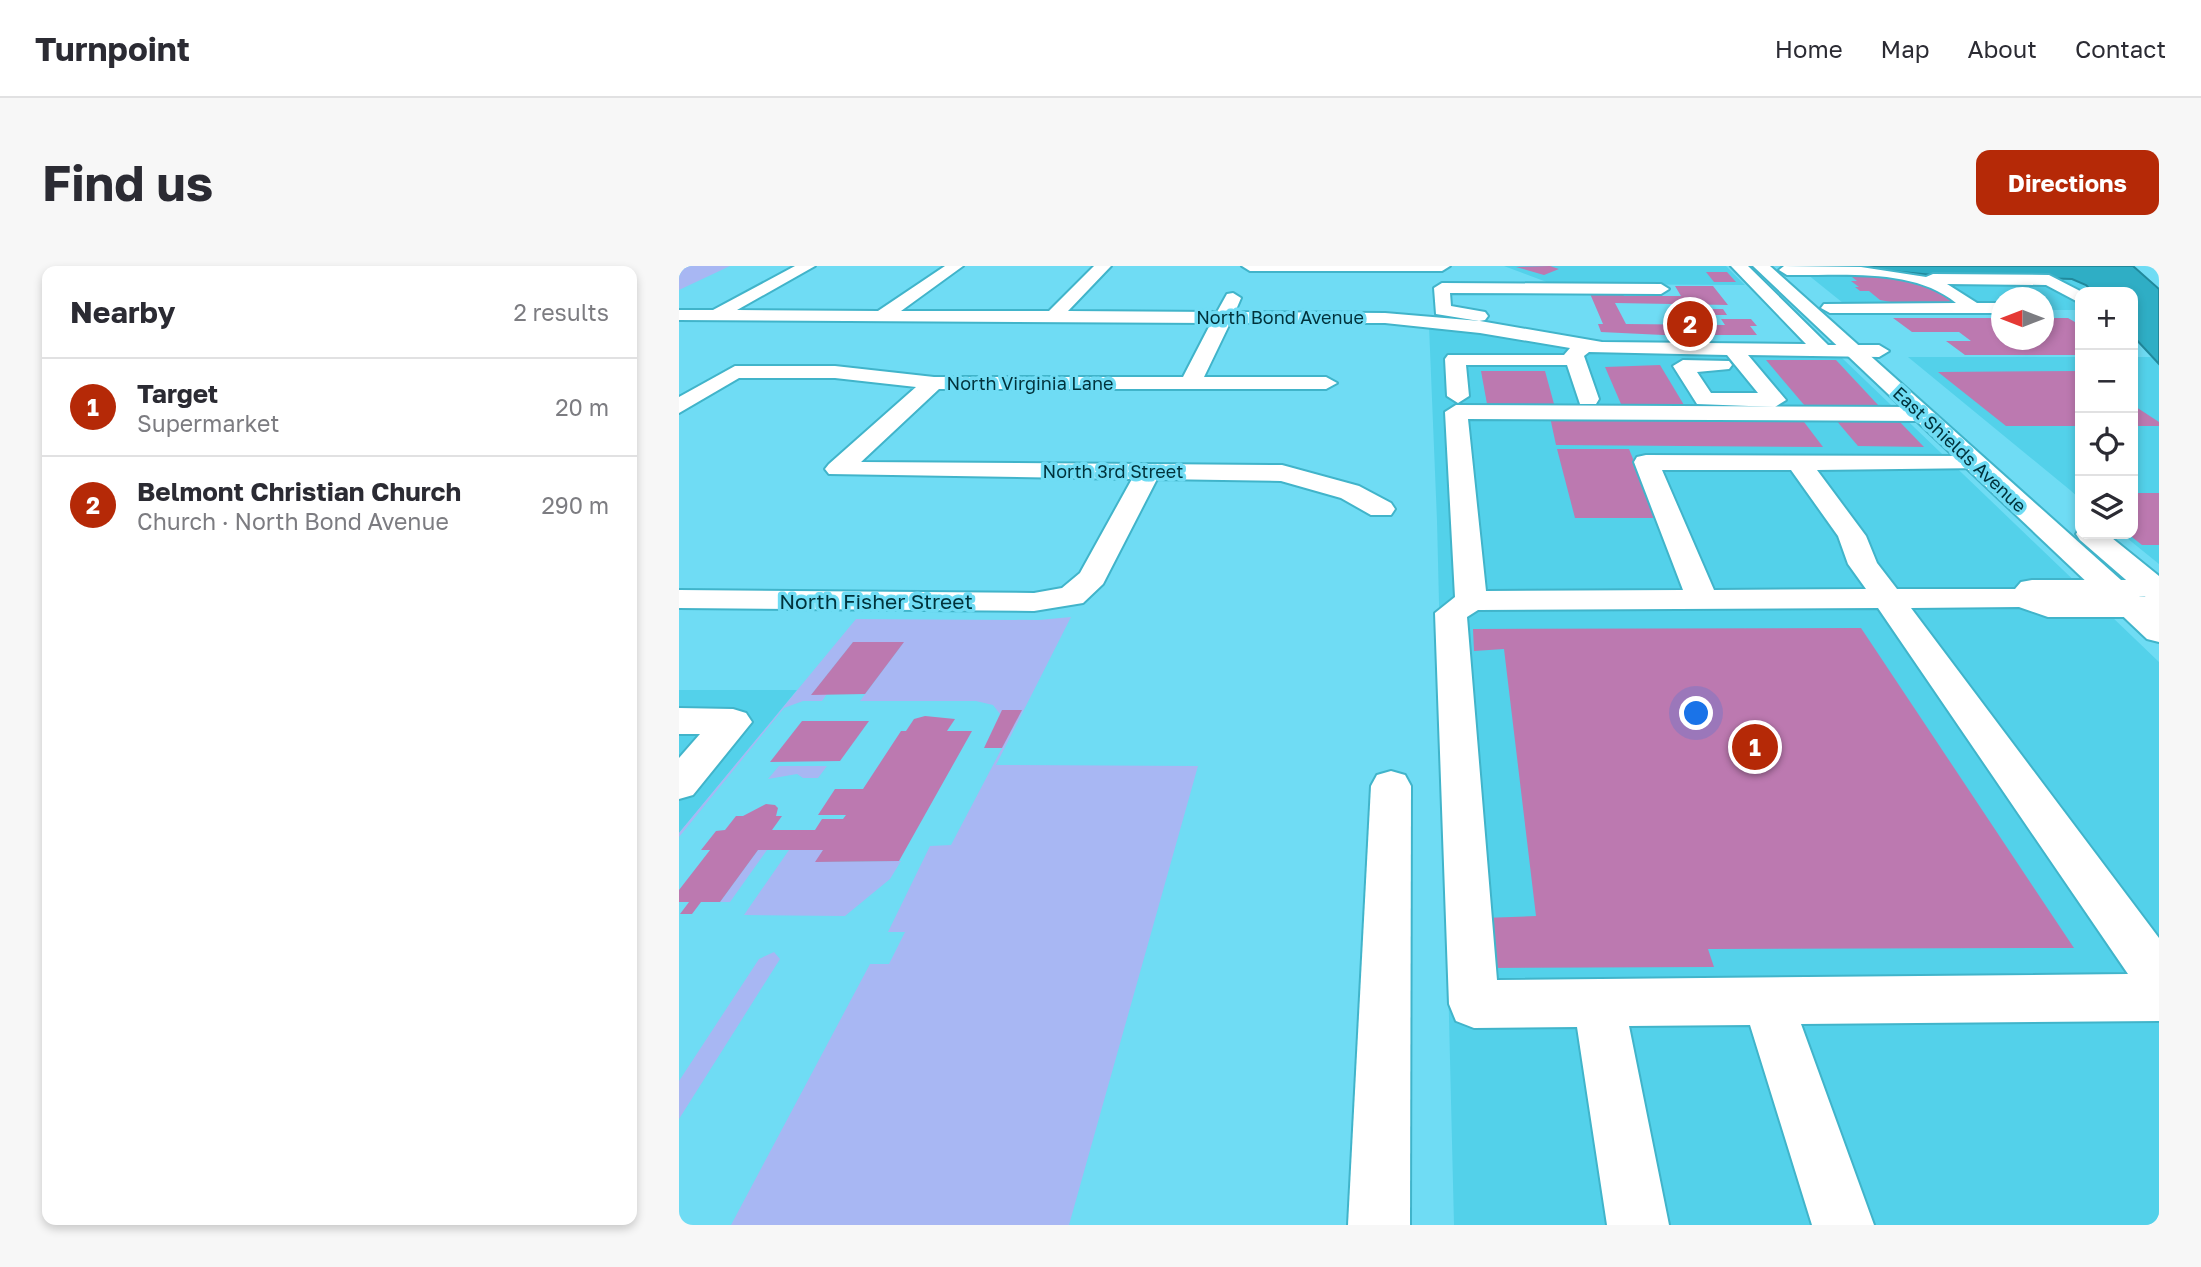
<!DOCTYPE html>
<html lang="en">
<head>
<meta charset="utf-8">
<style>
  :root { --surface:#fff; --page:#f7f7f7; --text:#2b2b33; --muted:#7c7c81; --line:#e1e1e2; --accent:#b52907 }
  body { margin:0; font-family:"Golos Text",sans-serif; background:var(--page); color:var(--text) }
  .controls { position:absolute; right:21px; top:21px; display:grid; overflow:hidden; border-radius:14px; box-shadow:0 4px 10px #0003 }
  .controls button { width:63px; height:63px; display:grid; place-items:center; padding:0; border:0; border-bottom:2px solid var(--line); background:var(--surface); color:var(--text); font:35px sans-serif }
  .compass { position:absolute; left:1312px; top:21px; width:63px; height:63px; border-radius:50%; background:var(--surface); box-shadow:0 4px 10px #0003; rotate:270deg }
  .you { position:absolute; left:1018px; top:448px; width:24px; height:24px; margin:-18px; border:5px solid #fff; border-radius:50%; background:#1a73e8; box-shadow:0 0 0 10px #1a73e833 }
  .badge { display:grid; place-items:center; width:46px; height:46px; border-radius:50%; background:var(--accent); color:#fff; font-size:23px; font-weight:700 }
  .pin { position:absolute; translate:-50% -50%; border:4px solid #fff; box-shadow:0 2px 7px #0006 }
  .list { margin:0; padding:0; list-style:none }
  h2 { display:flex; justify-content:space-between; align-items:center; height:91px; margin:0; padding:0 28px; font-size:30px }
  h2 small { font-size:23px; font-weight:400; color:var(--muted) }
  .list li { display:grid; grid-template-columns:46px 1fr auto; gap:21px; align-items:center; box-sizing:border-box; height:98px; padding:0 28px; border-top:2px solid var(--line) }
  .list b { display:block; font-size:26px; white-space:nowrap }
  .list p { margin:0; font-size:23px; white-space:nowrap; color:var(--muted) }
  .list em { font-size:23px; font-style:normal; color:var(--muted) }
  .icon { flex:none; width:38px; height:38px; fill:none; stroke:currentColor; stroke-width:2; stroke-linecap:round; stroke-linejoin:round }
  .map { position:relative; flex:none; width:1480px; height:959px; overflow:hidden; border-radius:14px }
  header { display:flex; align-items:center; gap:42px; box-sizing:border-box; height:98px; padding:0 35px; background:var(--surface); border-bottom:2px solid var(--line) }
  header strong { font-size:33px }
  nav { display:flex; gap:38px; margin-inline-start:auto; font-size:24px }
  .intro { display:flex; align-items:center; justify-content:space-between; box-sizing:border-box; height:168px; padding:0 42px }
  h1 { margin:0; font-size:49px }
  .button { padding:18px 32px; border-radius:14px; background:var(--accent); color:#fff; font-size:24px; font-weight:700 }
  main { display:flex; gap:42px; padding:0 42px }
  aside { flex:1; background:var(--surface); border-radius:14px; box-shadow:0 4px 10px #0003 }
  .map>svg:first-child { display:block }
  .built { fill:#53d1ea }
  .green { fill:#a8b7f3 }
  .water { fill:#2faec5; stroke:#21899c; stroke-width:2 }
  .building { fill:#bc79b0 }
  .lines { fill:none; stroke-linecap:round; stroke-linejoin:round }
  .minor-casing { stroke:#41b4ca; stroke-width:4 }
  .major-casing { stroke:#41b4ca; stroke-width:4 }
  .minor { fill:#fff; fill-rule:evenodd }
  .major { fill:#fff; fill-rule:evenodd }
  .labels { text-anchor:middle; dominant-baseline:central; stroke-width:7; stroke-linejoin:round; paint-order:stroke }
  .far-street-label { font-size:18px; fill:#00323b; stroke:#6fdcf4 }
  .street-label { font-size:21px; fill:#00323b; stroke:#6fdcf4 }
</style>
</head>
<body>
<header>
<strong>Turnpoint</strong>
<nav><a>Home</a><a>Map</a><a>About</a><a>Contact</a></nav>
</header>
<div class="intro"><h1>Find us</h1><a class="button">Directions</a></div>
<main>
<aside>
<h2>Nearby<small>2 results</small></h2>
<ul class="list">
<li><span class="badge">1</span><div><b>Target</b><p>Supermarket</p></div><em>20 m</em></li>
<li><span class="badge">2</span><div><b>Belmont Christian Church</b><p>Church · North Bond Avenue</p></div><em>290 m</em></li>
</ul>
</aside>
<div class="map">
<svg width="1480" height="959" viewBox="0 0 1480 959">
  <rect width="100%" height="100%" fill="#6fdcf4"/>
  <!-- built -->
  <g class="built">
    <path d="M825,0H1047L1066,19L873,18Z"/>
    <path d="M1118,0H1159L1254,9L1393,13L1407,19L1414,26H1401V44H1365L1364,32H1322V44L1174,45Z"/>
    <path d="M750,60L931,88L1163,92L1480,396V959H775L758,255Z"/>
    <path d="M1229,91H1401V233L1391,224Z"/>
    <path d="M1454,91H1474L1480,98V298L1443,268H1454Z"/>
    <path d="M0,424H118L0,567Z"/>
  </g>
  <!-- green -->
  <g class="green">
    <path d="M0,0H51L0,24Z"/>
    <path d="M392,351L317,499L519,500L390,959H52L191,698H210L226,666H209L251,580L272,579L343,444H323L321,448L314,439L297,435H181L224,377L174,376L133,428H148L143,435H124L105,442L0,571V567L177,353L360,354Z"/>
    <path d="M100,500H148L139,512H124L118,508L89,513Z"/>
    <path d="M79,584H88L51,636H41Z"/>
    <path d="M110,584H144L137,596L222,595L211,613L166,650L65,649Z"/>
    <path d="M95,686L101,693L0,853V815L80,693Z"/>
  </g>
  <!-- water -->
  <path class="water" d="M1159,0H1454L1480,23V98L1454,70V26H1414L1407,19L1393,13L1254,9Z"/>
  <!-- building -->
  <g class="building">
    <path d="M871,0L880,3L865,9L837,1Z"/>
    <path d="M1027,6H1048L1057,16H1035Z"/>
    <path d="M1168,7L1229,11L1243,20L1263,25L1280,37H1217L1201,34L1190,25H1181L1176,21H1180L1172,15H1178Z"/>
    <path d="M996,20H1034L1049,39L936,37L947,58L1046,59L1042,53H1072L1078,60H1071L1078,69H984L922,66L919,58H924L909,23H942L945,30H1002Z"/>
    <path d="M1010,43H1044L1048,49H1014Z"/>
    <path d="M1214,52H1322V74H1364V52H1389L1401,59V68H1398L1401,70V89H1286L1267,75H1292L1280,66H1233Z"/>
    <path d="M1087,94H1157L1200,140H1126Z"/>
    <path d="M981,99L1005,139L942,138L926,101Z"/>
    <path d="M802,105H866L875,138H808Z"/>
    <path d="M1401,105V160H1327L1259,106Z"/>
    <path d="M1454,139L1480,156V160H1454Z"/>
    <path d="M871,151L1122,152L1144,181L877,179Z"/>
    <path d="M1156,153H1218L1245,181L1179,180Z"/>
    <path d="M878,183H950L978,252H896Z"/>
    <path d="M1454,227H1480V279H1463L1449,268H1454Z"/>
    <path d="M1182,362L1395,682L1029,683L1035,701L807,702L804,652L857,650L825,383L795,385L794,363Z"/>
    <path d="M174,376H225L186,428L132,429Z"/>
    <path d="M323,444H343L323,482H305Z"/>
    <path d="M246,450L276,453L268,465H293L220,595L136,596L144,584H79L41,636H22L13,648H1L10,636H0V624L31,584H22L37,565L46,564L57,550H64L87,538L96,539L99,542L97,550H103L93,564H136L143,553H164L167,549H139L156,523H184L222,465H227L235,453Z"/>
    <path d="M123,455H190L161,495L91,496Z"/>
  </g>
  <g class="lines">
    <defs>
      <g id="minor">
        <path d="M116,0H136L58,44L199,45L266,0H284L222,45H370L415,0H432L389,45L538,46L548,28L554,27L562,32L556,46L706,47L801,55L923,76L1127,78L1052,0H1069L1149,79H1200L1210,85L1200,91L1069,89L1107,134L1096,141L1018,138L994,100L1004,94L1050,95L1053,99L1050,103L1018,106L1032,127H1079L1048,89L910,86L905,90L920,133L917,138H901L888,99H787L790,130L779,137L768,130L766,93L769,89H885L891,82L801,67L706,57H551L525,111H647L658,117L647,123H260L182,196L603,199L680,220L712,237L716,243L712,249H692L662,232L602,215L478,213L424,318L404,337L355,345L0,342V324L355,327L383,322L401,307L453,213L150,208L146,203L150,198L237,121L156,112H60L0,147V131L56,100H156L255,111H504L532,57L0,54V44H34Z"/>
        <path d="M563,0H771L763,5H571Z"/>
        <path d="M1105,0L1182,1L1247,11L1254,8L1370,9L1403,26L1401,37L1367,19L1268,18L1298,37H1322V47H1151L1142,42L1145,38L1277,37C1234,1 1160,10 1108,9L1100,4Z"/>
        <path d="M763,17L982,18L990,23L982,28L771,27L772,40L806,46L809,50L806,54L800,55L757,48L755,22Z"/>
        <path d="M777,139L1243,141L1254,148L1243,155L789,153L807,325L1004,324L955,196L958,191L967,189L1296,190L1305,192L1308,197L1305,202L1138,204L1187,270L1198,297L1218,323H1336L1342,316L1353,314H1480V330L1455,331H1480V351H1369L1340,341L1232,342L1480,672V755L1122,758L1195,959H1133L1071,759L950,760L990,959H928L898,761L795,762L777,755L770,738L756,347L776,331L766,146ZM983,204H1112L1159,270L1169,298L1187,323L1035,324ZM1199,342L1449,708L818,714L788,351L799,344Z"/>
        <path d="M0,442L54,443L67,447L73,456L14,529L0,533V492L21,468H0Z"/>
        <path d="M712,505L726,509L732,520L731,959H669L692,520L698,509Z"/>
      </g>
      <g id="major">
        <path d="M1074,0H1091L1480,348V376L1468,373Z"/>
        <path d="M1401,262V268H1428L1480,310V335L1469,333L1401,274L1397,268Z"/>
      </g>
    </defs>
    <!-- minor casing -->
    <use href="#minor" class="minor-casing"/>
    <!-- major casing -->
    <use href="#major" class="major-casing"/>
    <!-- minor -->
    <use href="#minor" class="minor"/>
    <!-- major -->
    <use href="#major" class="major"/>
  </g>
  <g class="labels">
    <!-- far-street labels -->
    <g class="far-street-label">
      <text x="601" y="51">North Bond Avenue</text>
      <text x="351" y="117">North Virginia Lane</text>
      <text transform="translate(1281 183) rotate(43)">East Shields Avenue</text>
      <text x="434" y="205">North 3rd Street</text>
    </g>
    <!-- street labels -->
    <g class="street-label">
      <text x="197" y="335">North Fisher Street</text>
    </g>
  </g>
</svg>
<div class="controls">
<button>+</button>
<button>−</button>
<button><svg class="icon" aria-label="locate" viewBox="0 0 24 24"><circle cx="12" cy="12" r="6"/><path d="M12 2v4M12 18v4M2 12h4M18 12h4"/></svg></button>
<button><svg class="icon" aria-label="layers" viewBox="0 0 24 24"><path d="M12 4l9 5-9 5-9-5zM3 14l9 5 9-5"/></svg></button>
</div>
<svg class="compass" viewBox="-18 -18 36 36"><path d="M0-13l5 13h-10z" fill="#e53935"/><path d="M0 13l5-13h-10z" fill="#7c7c81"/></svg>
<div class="you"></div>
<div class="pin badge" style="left:1076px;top:481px">1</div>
<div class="pin badge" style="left:1011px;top:58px">2</div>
</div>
</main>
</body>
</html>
